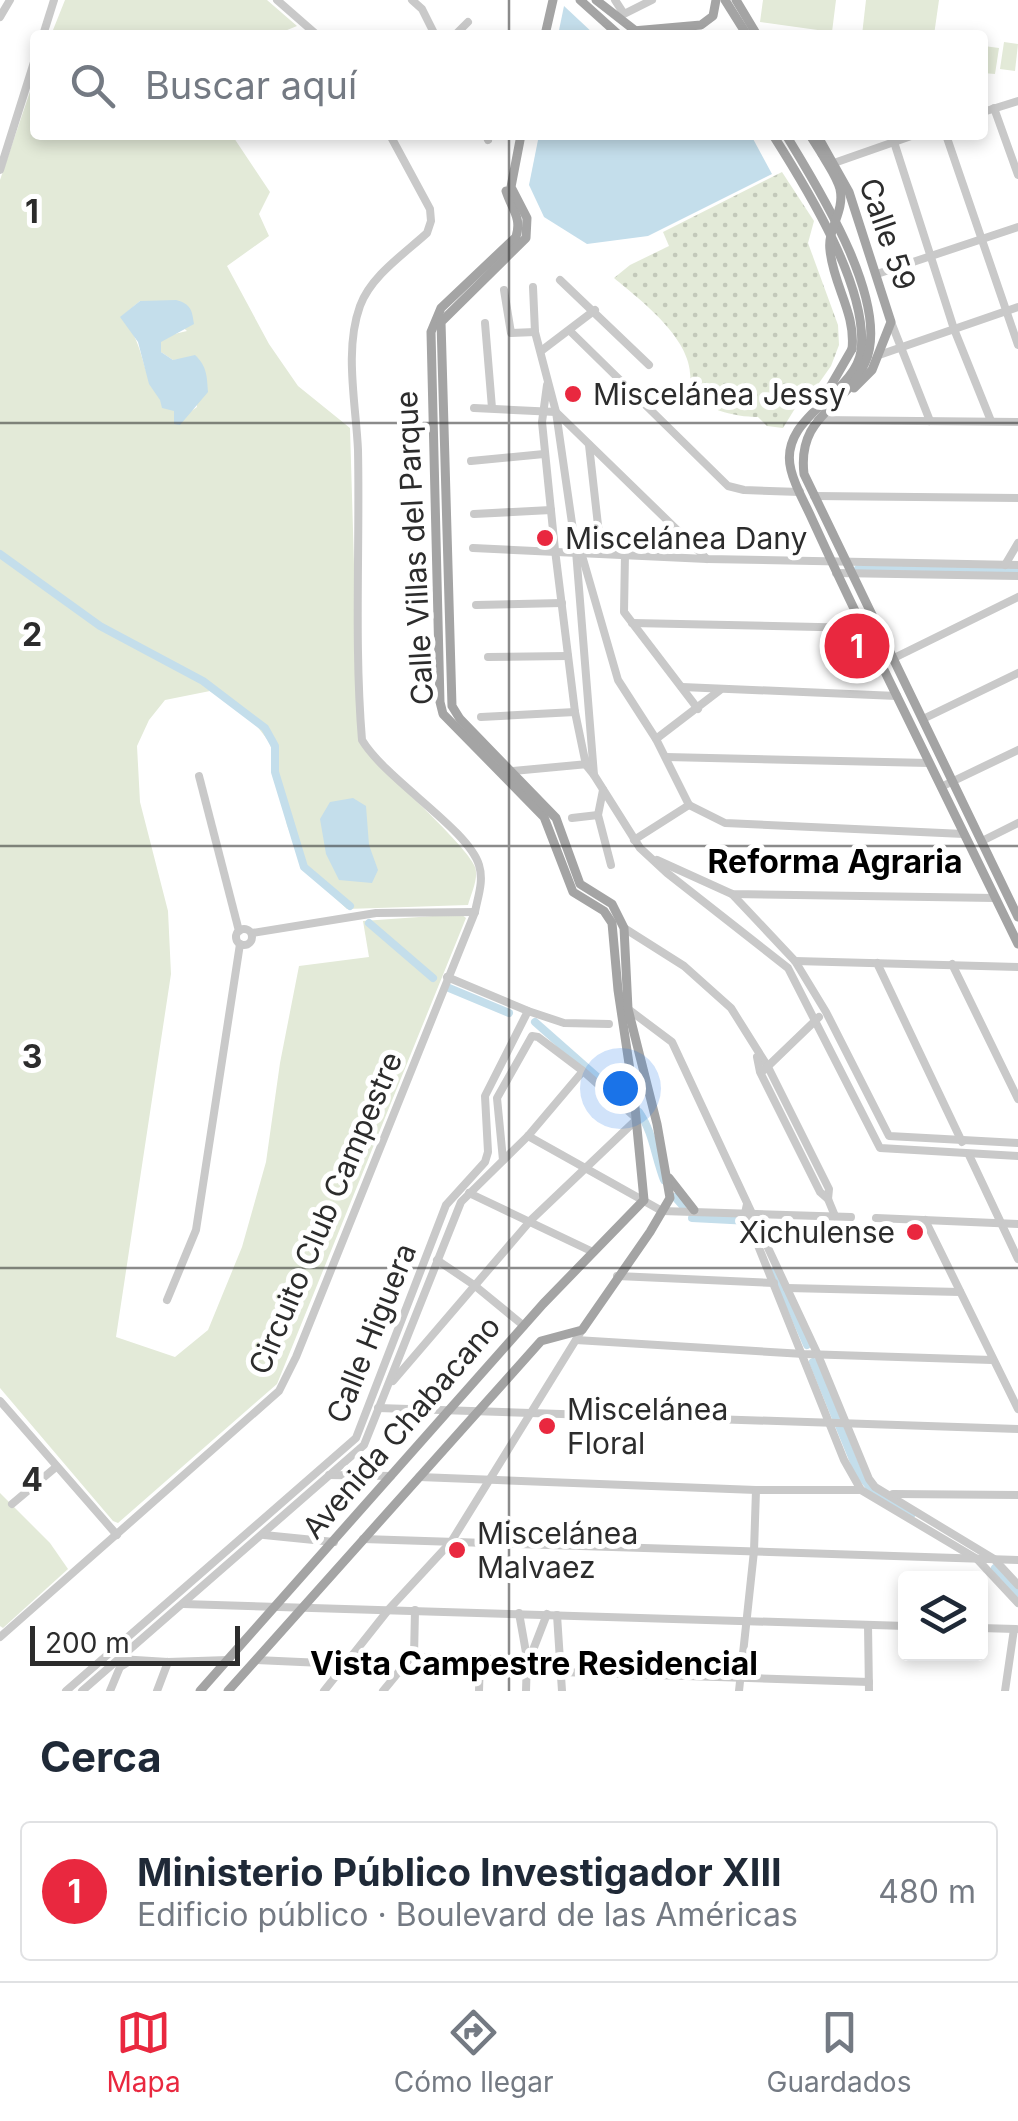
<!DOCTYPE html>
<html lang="es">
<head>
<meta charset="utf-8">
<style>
  :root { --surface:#fff; --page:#f2f2f3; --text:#1f2937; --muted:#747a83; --line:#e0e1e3; --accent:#e9283f }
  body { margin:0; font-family:Inter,sans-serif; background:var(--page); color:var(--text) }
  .controls { position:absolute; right:30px; bottom:30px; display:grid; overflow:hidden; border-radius:10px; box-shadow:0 5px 15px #0003 }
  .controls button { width:90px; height:90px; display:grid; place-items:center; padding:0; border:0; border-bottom:2px solid var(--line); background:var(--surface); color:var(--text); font:50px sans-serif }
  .scale { position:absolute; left:30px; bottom:25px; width:210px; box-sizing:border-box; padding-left:10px; border:5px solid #2c2c2c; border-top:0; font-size:28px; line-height:35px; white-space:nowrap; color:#2c2c2c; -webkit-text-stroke:8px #fff; paint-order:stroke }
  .you { position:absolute; left:620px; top:1088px; width:35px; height:35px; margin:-25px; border:8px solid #fff; border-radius:50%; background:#1a73e8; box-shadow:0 0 0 15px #1a73e833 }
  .badge { display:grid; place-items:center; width:65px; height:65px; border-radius:50%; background:var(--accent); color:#fff; font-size:32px; font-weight:700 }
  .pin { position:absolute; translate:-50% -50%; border:5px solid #fff; box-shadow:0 2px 10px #0006 }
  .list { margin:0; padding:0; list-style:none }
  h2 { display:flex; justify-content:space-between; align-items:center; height:130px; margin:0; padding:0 40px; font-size:42px }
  h2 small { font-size:32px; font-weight:400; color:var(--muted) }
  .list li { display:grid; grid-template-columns:65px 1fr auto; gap:30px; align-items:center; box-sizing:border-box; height:140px; margin:0 20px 20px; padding:0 20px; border:2px solid var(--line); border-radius:10px }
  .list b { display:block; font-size:38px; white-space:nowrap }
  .list p { margin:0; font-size:32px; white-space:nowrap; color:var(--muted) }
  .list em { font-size:32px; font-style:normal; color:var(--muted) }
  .icon { flex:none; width:55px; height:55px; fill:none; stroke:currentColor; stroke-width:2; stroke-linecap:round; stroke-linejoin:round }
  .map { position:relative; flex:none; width:1018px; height:1691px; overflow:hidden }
  .search { position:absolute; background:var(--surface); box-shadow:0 5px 15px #0003; left:30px; right:30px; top:30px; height:110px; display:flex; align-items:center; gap:25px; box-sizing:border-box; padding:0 35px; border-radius:10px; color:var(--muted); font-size:38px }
  .sheet { height:290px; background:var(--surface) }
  nav { display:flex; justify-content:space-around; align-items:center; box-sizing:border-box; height:140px; border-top:2px solid var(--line); background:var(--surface); font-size:28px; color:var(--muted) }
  nav a { display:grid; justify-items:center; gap:5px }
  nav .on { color:var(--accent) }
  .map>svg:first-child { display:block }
  .green { fill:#e3ead8; fill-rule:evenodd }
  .park { fill:url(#park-dots) }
  .water { fill:#c4deeb }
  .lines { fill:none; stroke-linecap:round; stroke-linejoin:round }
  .canal { stroke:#c4deeb; stroke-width:8 }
  .minor { stroke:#c9c9c9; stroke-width:8 }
  .major { stroke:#a4a4a4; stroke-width:9 }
  .major-bridge { stroke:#a4a4a4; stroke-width:9 }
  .grid { fill:none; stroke:#2c2c2c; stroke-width:2.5; stroke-opacity:0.55 }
  .poi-dot { fill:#e9283f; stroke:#fff; stroke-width:4 }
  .labels { text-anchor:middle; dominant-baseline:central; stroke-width:10; stroke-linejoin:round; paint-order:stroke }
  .street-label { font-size:30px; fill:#2c2c2c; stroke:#fff }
  .poi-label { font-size:30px; fill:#2c2c2c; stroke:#fff; text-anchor:start }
  .neighbourhood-label { font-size:32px; font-weight:bold; fill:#000; stroke:#fff }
  .grid-label { font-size:32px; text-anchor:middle; font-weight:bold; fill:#2c2c2c; stroke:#fff; stroke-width:10; stroke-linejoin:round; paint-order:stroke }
</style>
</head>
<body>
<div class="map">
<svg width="1018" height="1691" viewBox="0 0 1018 1691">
  <defs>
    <pattern id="park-dots" width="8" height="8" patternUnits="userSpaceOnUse" patternTransform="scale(2.5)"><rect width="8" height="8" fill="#e3ead8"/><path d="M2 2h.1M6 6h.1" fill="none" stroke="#c3c9ba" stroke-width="1.8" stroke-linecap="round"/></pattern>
  </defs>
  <rect width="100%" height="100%" fill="#fff"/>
  <!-- green -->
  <g class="green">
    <path d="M65,0H267L297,26L275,35H51Z"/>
    <path d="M763,0H836L832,32L760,22Z"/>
    <path d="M866,0H939L934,35H862Z"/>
    <path d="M1004,42L1018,44L1015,71L1000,69Z"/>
    <path d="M984,46L999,48L995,74L983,73Z"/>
    <path d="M35,77V135H232L270,192L259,214L269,236L227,266L269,344L298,386L350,428L359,734L367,752C386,773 469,848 475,867C479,878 471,894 468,905L347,909L303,868L287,825L270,743L253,721L210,691L165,700L149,720L137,746L140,802L168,911L171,974L116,1337L175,1357L208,1330L242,1247L266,1162L280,1063L299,966L369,957L363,921L461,914L466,918L277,1384L118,1523L113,1521L0,1388V180ZM140,301H153L187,331L170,335L160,342L161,352L173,360L186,359L197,407L184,416C134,390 153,351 121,317Z"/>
    <path d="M0,1493L50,1543L68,1569L3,1628L0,1626Z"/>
  </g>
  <!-- park -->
  <path class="park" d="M782,172L814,221L808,243L838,325L839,345L831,366L812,393L802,397L783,428L767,426L758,417C734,417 703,409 688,391C703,347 644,303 614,278L630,265L669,246L663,232Z"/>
  <!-- water -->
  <g class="water">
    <path d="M564,6L595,35H558Z"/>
    <path d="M539,135H751L772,174L648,236L587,244L544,217L529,185Z"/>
    <path d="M176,300C191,304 192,310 194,324L161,342V352L173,360L195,355C207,366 207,377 208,392L180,425L174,424V411L162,408L160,400L149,384L138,342L120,317L140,301Z"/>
    <path d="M353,798L366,806L369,845L378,870L372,883L339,880L326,854L320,819L330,802Z"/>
  </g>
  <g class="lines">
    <!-- canal -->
    <g class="canal">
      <path d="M0,554L100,626L203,681L265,728L275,746V772L304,867L350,906"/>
      <path d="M858,569L1018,570"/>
      <path d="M369,923L433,978"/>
      <path d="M449,988L509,1013"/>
      <path d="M535,1022L629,1105"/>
      <path d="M639,1112C653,1132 655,1157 664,1180"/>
      <path d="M675,1197L683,1206"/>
      <path d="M692,1218L750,1221"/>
      <path d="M775,1271L807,1345"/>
      <path d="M813,1362L858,1472L872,1490L912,1514"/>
      <path d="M995,1568L1018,1593"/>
    </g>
    <!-- minor -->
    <g class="minor">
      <path d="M277,0L317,35"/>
      <path d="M412,0L422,9L435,35"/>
      <path d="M615,0L624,14L652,0"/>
      <path d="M0,17L10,0"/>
      <path d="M43,35L54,0"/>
      <path d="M455,35L468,22"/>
      <path d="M994,108L1018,175"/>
      <path d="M983,112L1018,101"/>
      <path d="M486,135L488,140"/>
      <path d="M946,135L1018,345"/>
      <path d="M894,142L954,329L991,421"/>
      <path d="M834,163L914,135"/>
      <path d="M0,170L35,59"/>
      <path d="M877,274L1018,227"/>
      <path d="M560,280L649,365"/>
      <path d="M533,287L535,332L556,412L576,551L594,775L586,765L575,712L555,550L542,422L547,385"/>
      <path d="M504,290L511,333L535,332"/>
      <path d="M891,322L930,421"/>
      <path d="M485,323L492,408"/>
      <path d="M571,332L728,486L744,490L800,492"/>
      <path d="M541,351L595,310"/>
      <path d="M879,355L1018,307"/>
      <path d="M474,408L556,412L707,559"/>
      <path d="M818,420L1018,422"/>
      <path d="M589,445L601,552"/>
      <path d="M471,461L544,454"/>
      <path d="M814,496L1018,498"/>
      <path d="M474,514L551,510"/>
      <path d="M473,548L707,559L1018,565"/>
      <path d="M581,552L618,680L656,739L689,805"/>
      <path d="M625,554L624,612L698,709"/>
      <path d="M1005,565L1018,543"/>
      <path d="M836,573L1018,576"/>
      <path d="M476,605L562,603"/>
      <path d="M632,623L863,628"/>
      <path d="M488,657L568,656"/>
      <path d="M894,658L1018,597"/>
      <path d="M682,687L897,696"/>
      <path d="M481,717L575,712"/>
      <path d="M923,719L1018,673"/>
      <path d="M656,739L720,690"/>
      <path d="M666,757L929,763"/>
      <path d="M513,771L588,764"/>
      <path d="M594,775L640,848L667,873L788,968L880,1148L1018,1156"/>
      <path d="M199,776L239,931"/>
      <path d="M941,787L1018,750"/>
      <path d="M603,790L598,815L611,865"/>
      <path d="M689,805L725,823L964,834"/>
      <path d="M572,818L598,815"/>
      <path d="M634,840L689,805"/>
      <path d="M982,841L1018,823"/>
      <path d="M657,860L732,894L995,898"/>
      <path d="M732,894L795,961L826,1012L889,1136L1018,1143"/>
      <path d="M624,928L684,966L731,1008L768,1067L829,1189L828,1199L835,1216"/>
      <circle cx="244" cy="937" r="8"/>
      <path d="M252,933L376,913L475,912"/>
      <path d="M795,961L1018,967"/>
      <path d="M877,963L962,1142"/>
      <path d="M952,964L1018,1099"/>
      <path d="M447,977L528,1011L564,1023L609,1024"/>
      <path d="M628,1009L672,1042L818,1355L869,1479L875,1487L994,1559L1018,1585"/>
      <path d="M757,1057L760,1072L820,1192L828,1199"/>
      <path d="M764,1070L819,1017"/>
      <path d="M528,1136L662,1211L851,1217"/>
      <path d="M969,1155L1018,1259"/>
      <path d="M503,1160L497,1098L532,1036L538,1037L583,1071L635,1117"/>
      <path d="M469,1193L593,1252"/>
      <path d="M747,1204L745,1213L753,1233L844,1460L861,1490L977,1559L1018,1603"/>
      <path d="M876,1218L1018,1224"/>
      <path d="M925,1220L1018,1409"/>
      <path d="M437,1260L474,1285L524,1326"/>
      <path d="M617,1276L774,1283"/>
      <path d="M787,1288L960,1292"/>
      <path d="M167,1300L196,1230L240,944"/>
      <path d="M576,1340L804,1354L992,1360"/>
      <path d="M393,1381L531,1220L635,1121"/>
      <path d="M0,1401L117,1535"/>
      <path d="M378,1408L1018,1429"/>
      <path d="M329,1475L391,1476"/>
      <path d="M419,1477L756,1490H861"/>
      <path d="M893,1494L1018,1495"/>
      <path d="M12,1504L56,1467"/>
      <path d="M264,1535L334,1542"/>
      <path d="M363,1539L1018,1560"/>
      <path d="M183,1604L906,1626"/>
      <path d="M519,1613L527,1658L526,1691"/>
      <path d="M557,1615L562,1691"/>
      <path d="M868,1625L869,1691"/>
      <path d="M980,1628L1016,1629"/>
      <path d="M0,1637L279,1391L296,1357L475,912C478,896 484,881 479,865C468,829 386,780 362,740C354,644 360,546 358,450C356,404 344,350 360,306C371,276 404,254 427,233L431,221L430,209L390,135"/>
      <path d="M414,1657L415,1610"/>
      <path d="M527,1658L533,1650L547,1614"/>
      <path d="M119,1659L168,1662L228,1660"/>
      <path d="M256,1660L345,1664"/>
      <path d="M561,1672L869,1682"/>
      <path d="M66,1691L356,1438L446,1205L485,1162L488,1152L485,1096L528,1011"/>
      <path d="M82,1691L364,1445L461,1202L528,1136L583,1071"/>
      <path d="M110,1691L120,1667L128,1662"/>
      <path d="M157,1691L168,1662"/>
      <path d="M324,1691L389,1609L451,1542L582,1330"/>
      <path d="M383,1691L411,1657L495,1659"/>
      <path d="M479,1691L480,1659"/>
      <path d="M739,1691L754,1551L756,1490"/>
      <path d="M1005,1691L1014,1629"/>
    </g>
    <!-- major -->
    <g class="major">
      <path d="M580,0L619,35"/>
      <path d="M596,0L637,32"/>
      <path d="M725,0L747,35"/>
      <path d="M736,0L757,35"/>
      <path d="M633,31L701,25L713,16L716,0"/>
      <path d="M545,35L553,0"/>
      <path d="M773,135C806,187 869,288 861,351C855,395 777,417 791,470C795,487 805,503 812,519C829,556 846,593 864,629C915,734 966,839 1018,944"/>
      <path d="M786,135C817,186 892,304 865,363C844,409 797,415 804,474L1018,917"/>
      <path d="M810,135L822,154"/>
      <path d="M817,135L849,192L891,322L872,370L854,388"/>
      <path d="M826,394L852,349"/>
      <path d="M669,1178L694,1210"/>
      <path d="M200,1691L543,1304L644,1200L634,1097L618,990L612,923L604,911L573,892L544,817L443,714L440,702L431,332L441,308L516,237C522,217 512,210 506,191"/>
      <path d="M228,1691L541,1341L582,1330L650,1232L670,1198L657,1124L628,1009L624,928L612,904L580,884L556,818L460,719L452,706L441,322L526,238L527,218L511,187L521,135"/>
    </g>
    <!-- major-bridge -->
    <path class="major-bridge" d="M822,154C828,165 837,177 840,189C845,212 827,229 830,250C833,285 856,313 852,349"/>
  </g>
  <!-- grid -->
  <path class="grid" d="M509,0V35M509,135V1691M0,423H1018M0,846H1018M0,1268H1018"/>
  <!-- markers -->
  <g class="poi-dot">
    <circle cx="573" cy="394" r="10"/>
    <circle cx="545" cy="538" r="10"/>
    <circle cx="915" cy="1232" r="10"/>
    <circle cx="547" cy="1426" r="10"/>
    <circle cx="457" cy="1550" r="10"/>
  </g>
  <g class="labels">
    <!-- street labels -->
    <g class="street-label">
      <text transform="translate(888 234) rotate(71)">Calle 59</text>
      <text transform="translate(414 548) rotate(-93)">Calle Villas del Parque</text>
      <text transform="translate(325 1213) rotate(-67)">Circuito Club Campestre</text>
      <text transform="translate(371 1333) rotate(-68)">Calle Higuera</text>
      <text transform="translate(401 1427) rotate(-49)">Avenida Chabacano</text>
    </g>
    <!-- poi labels -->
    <g class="poi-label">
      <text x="593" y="394">Miscelánea Jessy</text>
      <text x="565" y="538">Miscelánea Dany</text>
      <text x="895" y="1232" text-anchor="end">Xichulense</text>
      <text x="567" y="1409">Miscelánea<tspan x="567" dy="34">Floral</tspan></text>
      <text x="477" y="1533">Miscelánea<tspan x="477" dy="34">Malvaez</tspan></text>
    </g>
    <!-- neighbourhood labels -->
    <g class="neighbourhood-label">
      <text x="835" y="861">Reforma Agraria</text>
      <text x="534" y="1663">Vista Campestre Residencial</text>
    </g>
  </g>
  <g class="grid-label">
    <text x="32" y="223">1</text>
    <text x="32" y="646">2</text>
    <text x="32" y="1068">3</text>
    <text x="32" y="1491">4</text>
  </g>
</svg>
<div class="controls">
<button><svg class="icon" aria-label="layers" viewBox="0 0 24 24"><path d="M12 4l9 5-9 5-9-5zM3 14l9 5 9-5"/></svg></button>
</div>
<div class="scale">200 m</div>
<div class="you"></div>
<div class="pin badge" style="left:857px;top:646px">1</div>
<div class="search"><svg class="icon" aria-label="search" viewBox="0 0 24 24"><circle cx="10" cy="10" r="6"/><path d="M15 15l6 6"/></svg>Buscar aquí</div>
</div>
<section class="sheet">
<h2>Cerca<small></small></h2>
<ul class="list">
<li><span class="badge">1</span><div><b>Ministerio Público Investigador XIII</b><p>Edificio público · Boulevard de las Américas</p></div><em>480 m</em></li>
</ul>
</section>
<nav>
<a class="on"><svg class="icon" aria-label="map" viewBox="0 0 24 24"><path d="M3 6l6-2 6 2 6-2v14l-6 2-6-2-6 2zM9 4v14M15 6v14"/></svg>Mapa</a>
<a><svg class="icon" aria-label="directions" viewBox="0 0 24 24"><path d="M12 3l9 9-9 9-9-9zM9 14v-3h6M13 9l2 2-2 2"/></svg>Cómo llegar</a>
<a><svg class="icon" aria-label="saved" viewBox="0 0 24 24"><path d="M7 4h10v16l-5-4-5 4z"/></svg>Guardados</a>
</nav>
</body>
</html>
